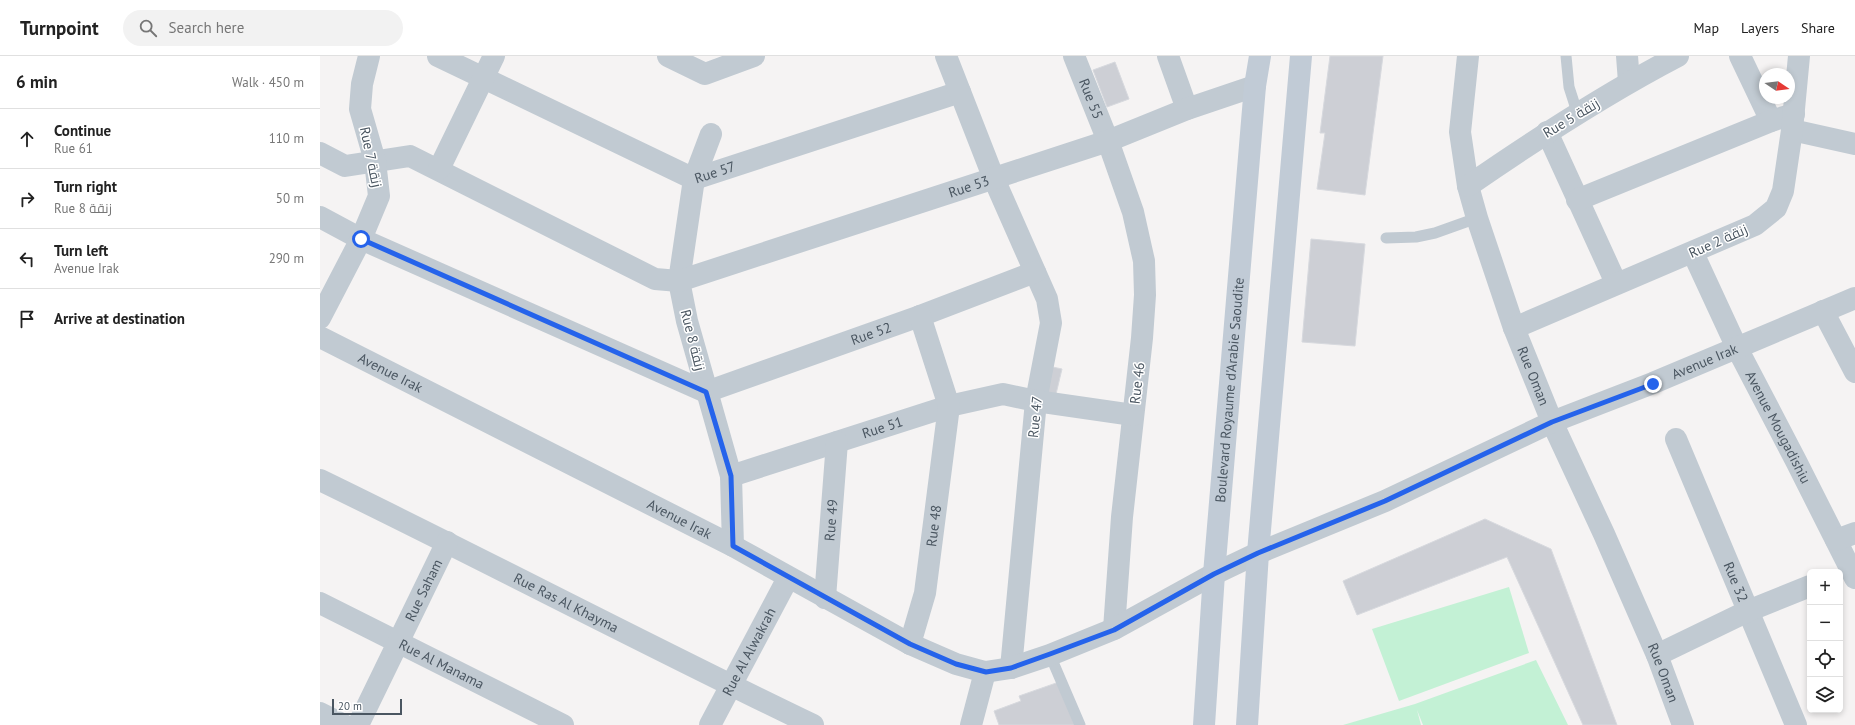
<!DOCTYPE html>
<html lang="en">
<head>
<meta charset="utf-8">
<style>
  :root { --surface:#fff; --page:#f2f2f2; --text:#222; --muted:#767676; --line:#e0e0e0 }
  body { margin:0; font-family:"PT Sans",Cairo,sans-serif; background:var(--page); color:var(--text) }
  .controls { position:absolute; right:12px; bottom:12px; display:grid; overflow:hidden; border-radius:6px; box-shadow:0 2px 6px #0003 }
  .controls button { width:36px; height:36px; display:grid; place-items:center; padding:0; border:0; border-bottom:1px solid var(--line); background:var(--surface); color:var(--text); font:20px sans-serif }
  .compass { position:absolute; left:1439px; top:12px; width:36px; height:36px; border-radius:50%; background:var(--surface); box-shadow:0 2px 6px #0003; rotate:103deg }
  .scale { position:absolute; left:12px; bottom:10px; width:70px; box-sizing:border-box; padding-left:4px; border:2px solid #4a5661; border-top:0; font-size:11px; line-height:14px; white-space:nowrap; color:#4a5661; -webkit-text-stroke:3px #fff; paint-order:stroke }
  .stop { position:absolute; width:12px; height:12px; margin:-9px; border:3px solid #2563eb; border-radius:50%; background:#fff }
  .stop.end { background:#2563eb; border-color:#fff; box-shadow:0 1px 4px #0008 }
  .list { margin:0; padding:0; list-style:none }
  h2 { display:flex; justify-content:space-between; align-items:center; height:52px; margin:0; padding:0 16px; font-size:17px }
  h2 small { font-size:13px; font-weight:400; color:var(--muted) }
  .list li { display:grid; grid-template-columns:26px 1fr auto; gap:12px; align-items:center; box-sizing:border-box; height:60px; padding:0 16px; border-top:1px solid var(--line) }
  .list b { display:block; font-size:15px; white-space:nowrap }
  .list p { margin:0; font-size:13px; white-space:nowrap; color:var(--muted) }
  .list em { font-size:13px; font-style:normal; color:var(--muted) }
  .icon { flex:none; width:22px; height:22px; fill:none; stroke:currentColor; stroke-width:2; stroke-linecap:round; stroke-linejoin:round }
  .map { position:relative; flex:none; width:1535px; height:669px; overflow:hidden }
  header { display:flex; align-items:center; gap:24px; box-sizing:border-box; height:56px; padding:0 20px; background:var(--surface); border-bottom:1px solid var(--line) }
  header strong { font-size:19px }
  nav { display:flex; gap:22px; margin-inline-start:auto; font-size:14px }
  .search { width:280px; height:36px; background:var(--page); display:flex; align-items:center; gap:10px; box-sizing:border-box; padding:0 14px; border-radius:22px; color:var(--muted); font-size:15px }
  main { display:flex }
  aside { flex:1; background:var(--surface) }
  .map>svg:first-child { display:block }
  .green { fill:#c3f1d5 }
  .building { fill:#cdcfd5; stroke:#d7d9de }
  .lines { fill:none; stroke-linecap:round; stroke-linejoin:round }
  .lane { stroke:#c1cad2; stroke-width:11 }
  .street { stroke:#c1cad2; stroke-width:22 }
  .secondary { stroke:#c1cbd6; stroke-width:22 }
  .route { stroke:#2563eb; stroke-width:5 }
  .labels { text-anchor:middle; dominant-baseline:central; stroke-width:3; stroke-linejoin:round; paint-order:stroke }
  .street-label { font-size:14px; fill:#4a5661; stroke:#fff }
</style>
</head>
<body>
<header>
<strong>Turnpoint</strong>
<div class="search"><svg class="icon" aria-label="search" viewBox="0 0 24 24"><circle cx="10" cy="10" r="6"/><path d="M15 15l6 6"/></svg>Search here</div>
<nav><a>Map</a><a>Layers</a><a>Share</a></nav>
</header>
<main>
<aside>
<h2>6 min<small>Walk · 450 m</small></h2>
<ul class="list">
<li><svg class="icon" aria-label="ahead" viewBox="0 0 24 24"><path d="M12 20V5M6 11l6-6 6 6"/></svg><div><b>Continue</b><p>Rue 61</p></div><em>110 m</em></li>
<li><svg class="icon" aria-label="right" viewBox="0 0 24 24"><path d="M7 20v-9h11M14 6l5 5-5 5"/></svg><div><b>Turn right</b><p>Rue 8 زنقة</p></div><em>50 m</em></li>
<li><svg class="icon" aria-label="left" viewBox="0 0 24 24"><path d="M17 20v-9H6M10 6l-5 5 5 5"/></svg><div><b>Turn left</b><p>Avenue Irak</p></div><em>290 m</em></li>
<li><svg class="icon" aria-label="arrive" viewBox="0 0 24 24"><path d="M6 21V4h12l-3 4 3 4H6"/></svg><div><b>Arrive at destination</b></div></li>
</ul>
</aside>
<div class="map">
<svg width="1535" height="669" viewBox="0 0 1535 669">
  <rect width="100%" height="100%" fill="#f5f3f3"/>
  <!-- green -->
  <g class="green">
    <path d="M1189,531L1209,597L1079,645L1052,573Z"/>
    <path d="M1216,604L1248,669H1103L1097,654L1101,669H1023L1095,648Z"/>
  </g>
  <!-- building -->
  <g class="building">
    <path d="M1010,0H1063L1045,139L997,133L1005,77H1000Z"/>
    <path d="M795,6L809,43L787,51L773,14Z"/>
    <path d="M991,183L1045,188L1035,290L982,286Z"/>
    <path d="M728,310L742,313L736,338L722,335Z"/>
    <path d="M1165,463L1231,493L1297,669H1263L1187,501L1037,559L1023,525Z"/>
    <path d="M739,626L755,669H679L674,655L701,645L699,640Z"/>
  </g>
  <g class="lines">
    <!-- lane -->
    <g class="lane">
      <path d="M1246,0L1249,31L1258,59"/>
      <path d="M1066,182L1096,181L1115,177L1157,162"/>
      <path d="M730,599L760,669"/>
    </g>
    <!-- street -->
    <g class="street">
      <path id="s1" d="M118,0L374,123L640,36"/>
      <path d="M348,0L385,18L434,0"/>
      <path d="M626,0L674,123L727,243L731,267L716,345L691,612"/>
      <path id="s2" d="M754,0L788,85L813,156L824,205L825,239L822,282L802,461L794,573"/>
      <path d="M848,0L867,53"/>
      <path id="s3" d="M1148,0L1140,76L1148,130L1157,162L1194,272L1232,366L1284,478L1337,599L1363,669"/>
      <path d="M1307,0L1309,26"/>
      <path d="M1420,0L1451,65"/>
      <path d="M1472,74L1535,88"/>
      <path d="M1227,76L1296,227"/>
      <path d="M391,78L374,123L359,225L367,265L411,420L413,490"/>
      <path id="s4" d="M0,97L25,110L90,100L335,223L359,225L788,85L867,53L935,30"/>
      <path d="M119,113L174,0"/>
      <path d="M1148,130C1216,83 1285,38 1358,0"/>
      <path d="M1257,144L1451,65L1474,58"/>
      <path id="s5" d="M0,161L41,183L386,336L600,260L715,216"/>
      <path id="s6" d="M1373,197L1417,292L1476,405L1535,522"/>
      <path d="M1503,255L1535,316"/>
      <path d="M0,262L41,183L59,140L55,105L40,53L42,28L49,0"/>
      <path d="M1194,272L1435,169L1456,152L1463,135L1472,74L1479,0"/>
      <path id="s7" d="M0,281L413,490L590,588L636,608L665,616L691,612L730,599L794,573L894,518L938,497L1065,445L1232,366L1333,327L1535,242"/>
      <path id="s8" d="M1356,383L1476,669"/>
      <path id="s9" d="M411,420L629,350L683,338L716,345L813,359"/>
      <path id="s10" d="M0,424C165,504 328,590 493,669"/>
      <path d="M1516,484L1535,477"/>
      <path id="s11" d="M505,542L517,386"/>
      <path id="s12" d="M0,547L243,669"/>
      <path id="s13" d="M590,588L605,537L629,350L600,260"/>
      <path d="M1337,599L1428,555L1490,530"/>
      <path d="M0,657L24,669"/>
      <path id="s14" d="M38,669L127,486"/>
      <path id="s15" d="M390,669L468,522"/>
      <path d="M651,669L665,616"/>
    </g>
    <!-- secondary -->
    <g class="secondary">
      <path id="s16" d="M884,669L894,518L935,30L940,0"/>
      <path d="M927,669L938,497L981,0"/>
    </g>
  </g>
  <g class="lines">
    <!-- route -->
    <path class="route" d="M41,183L386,336L411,420L413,490L590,588L636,608L666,616L691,612L730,598L794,574L894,518L938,497L1065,445L1232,366L1333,328"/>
  </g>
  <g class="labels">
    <!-- street labels -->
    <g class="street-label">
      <text stroke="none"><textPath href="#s2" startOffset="46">Rue 55</textPath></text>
      <text transform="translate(1251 62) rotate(-31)">Rue 5 زنقة</text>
      <text transform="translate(51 101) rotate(78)">Rue 7 زنقة</text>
      <text stroke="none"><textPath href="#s1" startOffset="306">Rue 57</textPath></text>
      <text stroke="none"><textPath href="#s4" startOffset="697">Rue 53</textPath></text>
      <text transform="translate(1398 185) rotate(-24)">Rue 2 زنقة</text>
      <text stroke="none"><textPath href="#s5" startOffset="599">Rue 52</textPath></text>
      <text transform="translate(373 284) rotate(76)">Rue 8 زنقة</text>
      <text stroke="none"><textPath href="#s7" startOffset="1531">Avenue Irak</textPath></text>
      <text stroke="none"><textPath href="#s7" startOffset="79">Avenue Irak</textPath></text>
      <text stroke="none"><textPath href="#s3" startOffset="332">Rue Oman</textPath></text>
      <text transform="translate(817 327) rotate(-83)">Rue 46</text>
      <text stroke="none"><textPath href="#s16" startOffset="336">Boulevard Royaume d'Arabie Saoudite</textPath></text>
      <text transform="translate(715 361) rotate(-84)">Rue 47</text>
      <text stroke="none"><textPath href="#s9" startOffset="159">Rue 51</textPath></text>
      <text stroke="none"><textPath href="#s6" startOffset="194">Avenue Mougadishiu</textPath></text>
      <text stroke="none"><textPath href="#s7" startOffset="403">Avenue Irak</textPath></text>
      <text stroke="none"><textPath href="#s11" startOffset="78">Rue 49</textPath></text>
      <text stroke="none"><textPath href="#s13" startOffset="121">Rue 48</textPath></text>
      <text stroke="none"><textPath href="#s8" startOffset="155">Rue 32</textPath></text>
      <text stroke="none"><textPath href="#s14" startOffset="150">Rue Saham</textPath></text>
      <text stroke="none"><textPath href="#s10" startOffset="275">Rue Ras Al Khayma</textPath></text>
      <text stroke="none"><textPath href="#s15" startOffset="83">Rue Al Alwakrah</textPath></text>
      <text stroke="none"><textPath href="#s12" startOffset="136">Rue Al Manama</textPath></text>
      <text stroke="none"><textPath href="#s3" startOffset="656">Rue Oman</textPath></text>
    </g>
  </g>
</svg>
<div class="controls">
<button>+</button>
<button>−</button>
<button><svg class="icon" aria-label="locate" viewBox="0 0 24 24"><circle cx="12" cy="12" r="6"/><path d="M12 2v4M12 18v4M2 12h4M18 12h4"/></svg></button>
<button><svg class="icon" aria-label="layers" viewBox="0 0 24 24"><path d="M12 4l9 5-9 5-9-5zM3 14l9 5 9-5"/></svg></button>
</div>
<svg class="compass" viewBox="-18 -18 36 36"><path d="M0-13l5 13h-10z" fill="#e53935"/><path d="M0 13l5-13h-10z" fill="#767676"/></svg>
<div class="scale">20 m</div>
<div class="stop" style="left:41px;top:183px"></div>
<div class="stop end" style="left:1333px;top:328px"></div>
</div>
</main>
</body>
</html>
